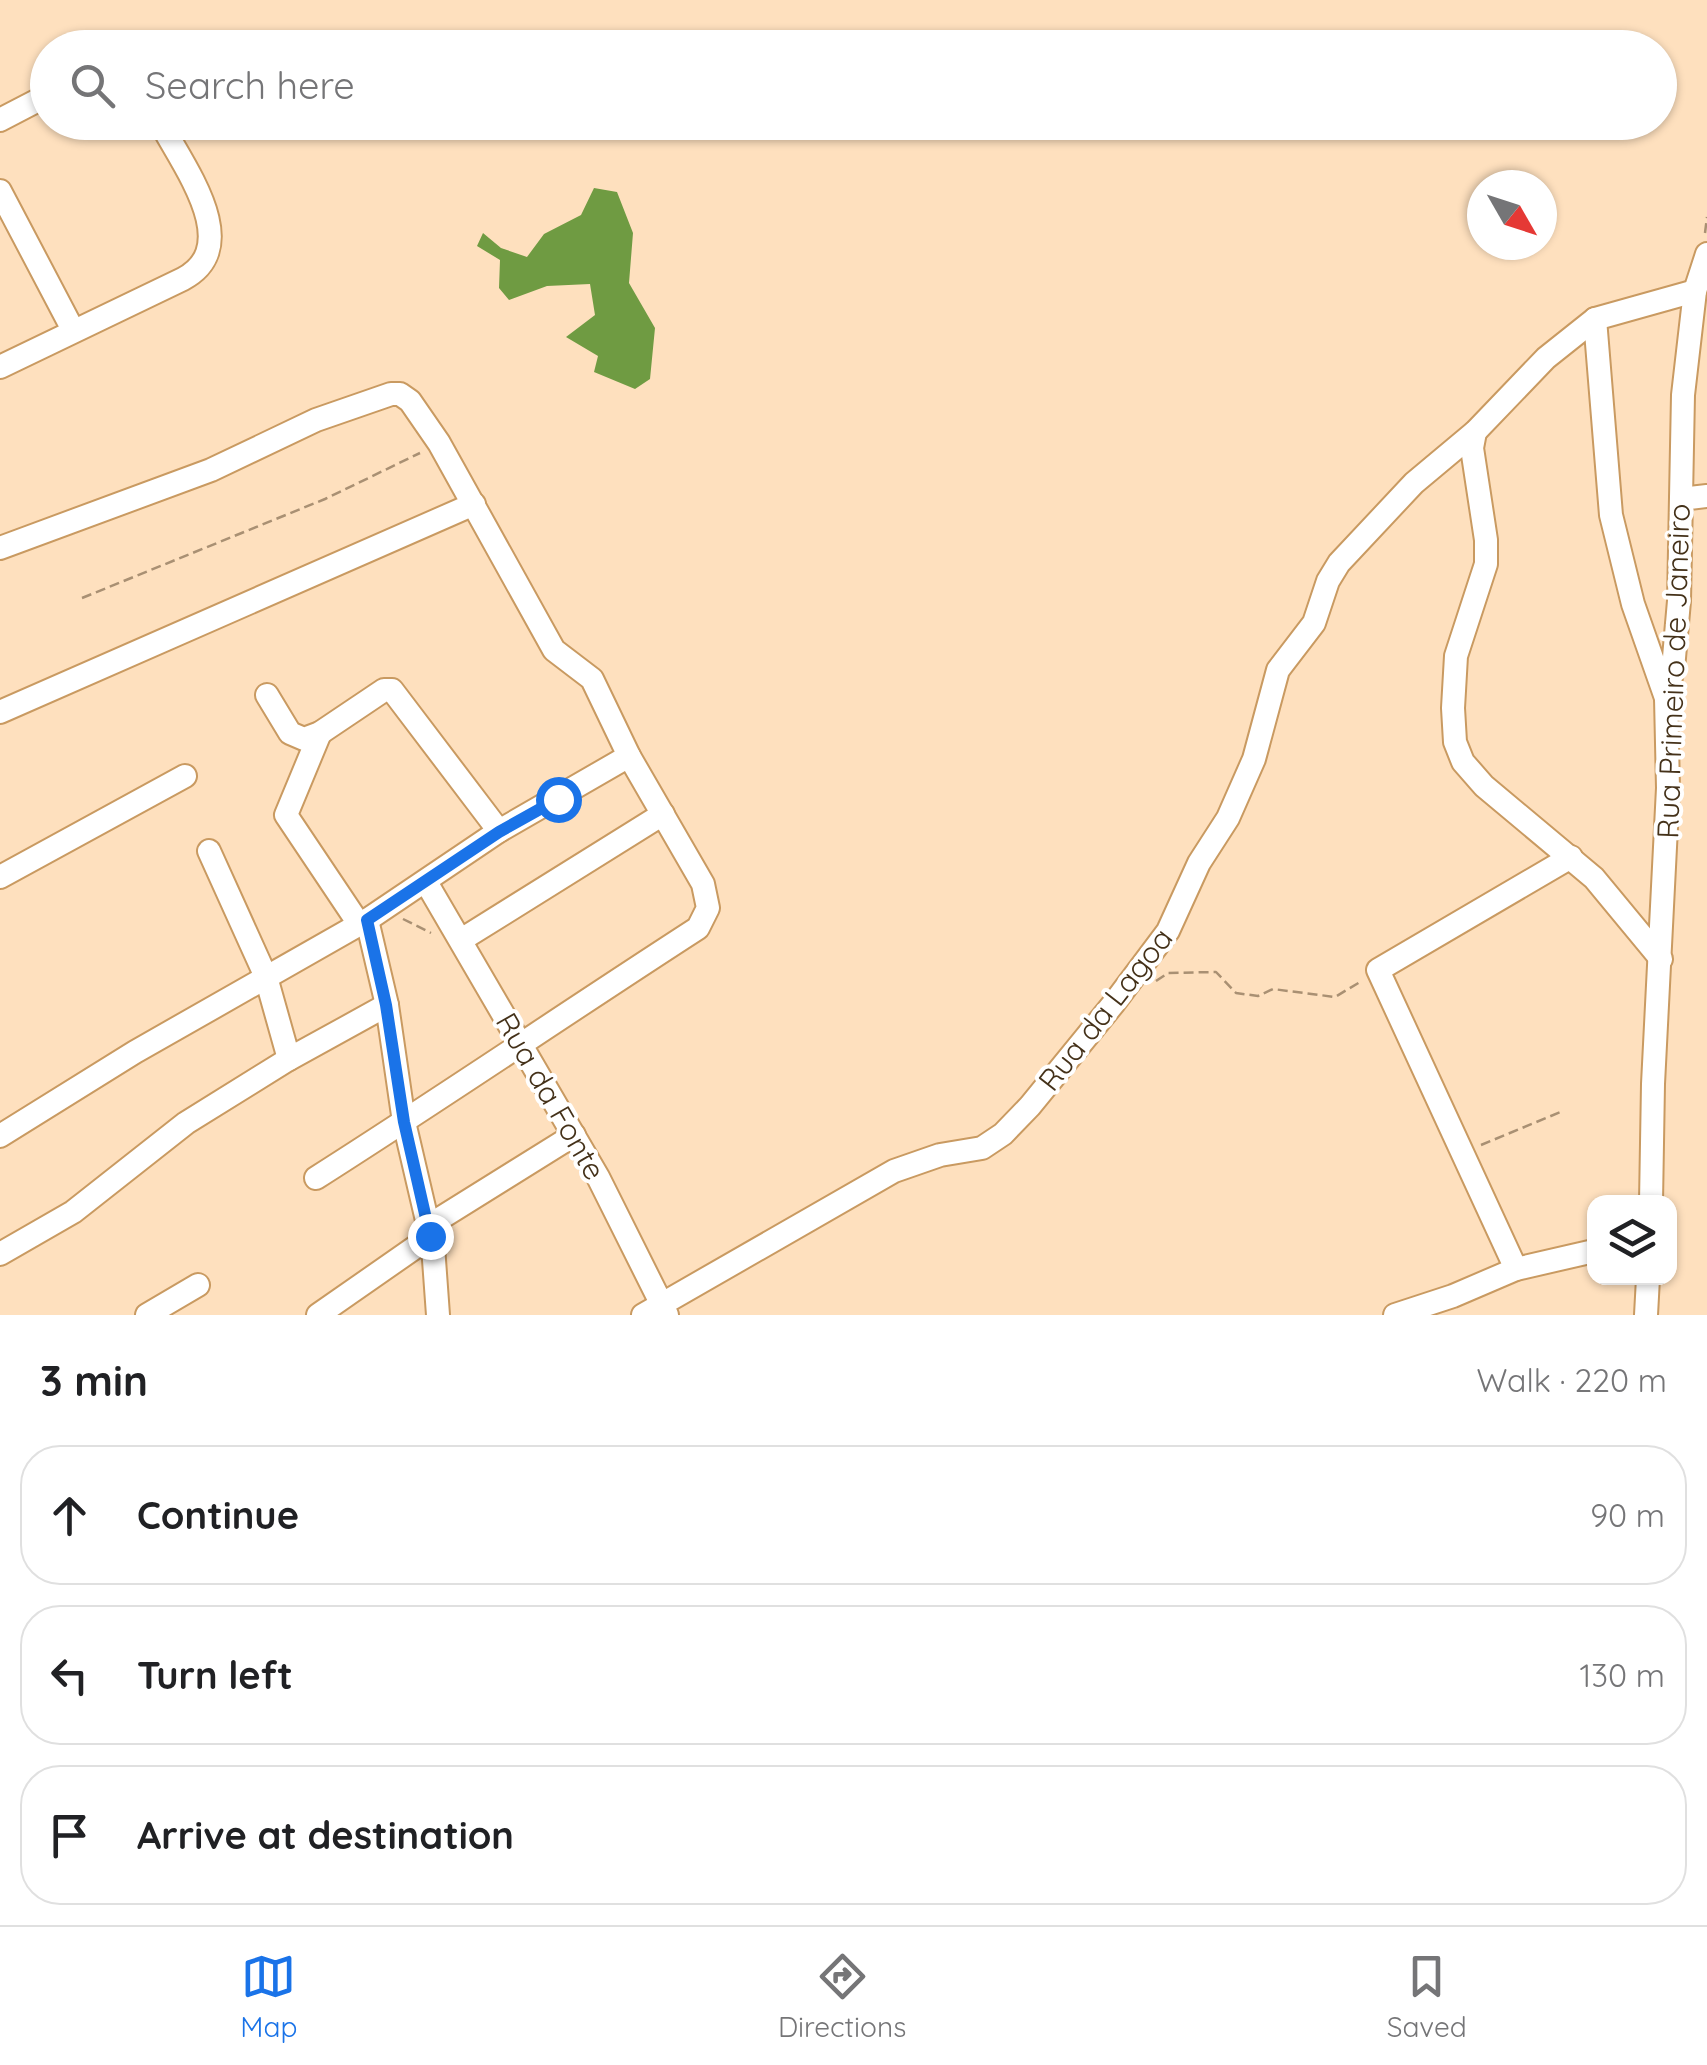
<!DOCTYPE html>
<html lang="en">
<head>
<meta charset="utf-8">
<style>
  :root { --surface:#fff; --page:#f6f6f6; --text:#202124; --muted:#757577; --line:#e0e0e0; --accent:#1a73e8 }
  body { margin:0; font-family:Quicksand,sans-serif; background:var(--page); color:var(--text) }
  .controls { position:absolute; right:30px; bottom:30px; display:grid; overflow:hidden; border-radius:20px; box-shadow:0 2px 8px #0004 }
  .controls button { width:90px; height:90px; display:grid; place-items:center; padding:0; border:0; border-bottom:2px solid var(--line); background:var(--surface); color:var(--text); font:50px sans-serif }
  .compass { position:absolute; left:1467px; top:170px; width:90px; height:90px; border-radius:50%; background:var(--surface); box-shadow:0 2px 8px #0004; rotate:129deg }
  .stop { position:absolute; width:30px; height:30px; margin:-22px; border:8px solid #1a73e8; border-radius:50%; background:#fff }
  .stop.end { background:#1a73e8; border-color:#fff; box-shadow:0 2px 10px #0008 }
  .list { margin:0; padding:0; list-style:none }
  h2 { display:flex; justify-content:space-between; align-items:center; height:130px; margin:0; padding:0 40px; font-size:42px }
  h2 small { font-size:32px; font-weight:400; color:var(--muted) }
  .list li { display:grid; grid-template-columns:65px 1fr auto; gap:30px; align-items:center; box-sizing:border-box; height:140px; margin:0 20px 20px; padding:0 20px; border:2px solid var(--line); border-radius:40px }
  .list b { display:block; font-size:38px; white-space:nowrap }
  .list em { font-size:32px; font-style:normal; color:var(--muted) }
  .icon { flex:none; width:55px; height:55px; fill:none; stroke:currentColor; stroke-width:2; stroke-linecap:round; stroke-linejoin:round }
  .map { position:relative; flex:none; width:1707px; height:1315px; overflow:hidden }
  .search { position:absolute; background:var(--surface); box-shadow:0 2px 8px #0004; left:30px; right:30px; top:30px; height:110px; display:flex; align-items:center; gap:25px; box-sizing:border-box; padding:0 35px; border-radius:55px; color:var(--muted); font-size:38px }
  .sheet { height:610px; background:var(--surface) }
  nav { display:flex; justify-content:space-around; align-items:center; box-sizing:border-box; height:140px; border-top:2px solid var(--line); background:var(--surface); font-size:28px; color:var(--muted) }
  nav a { display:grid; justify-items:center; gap:5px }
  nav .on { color:var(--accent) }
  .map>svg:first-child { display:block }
  .water { fill:#6f9b42 }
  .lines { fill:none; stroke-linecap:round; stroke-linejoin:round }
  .minor-casing { stroke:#c99a61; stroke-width:26 }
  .path { stroke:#a99073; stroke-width:2.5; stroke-dasharray:10 5; stroke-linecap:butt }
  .minor { stroke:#fff; stroke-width:22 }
  .route { stroke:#1a73e8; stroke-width:12 }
  .labels { text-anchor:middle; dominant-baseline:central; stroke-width:8; stroke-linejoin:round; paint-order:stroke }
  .street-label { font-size:30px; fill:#443119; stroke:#fff }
</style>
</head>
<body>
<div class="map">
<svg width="1707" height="1315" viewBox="0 0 1707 1315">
  <rect width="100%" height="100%" fill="#fee0be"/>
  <!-- water -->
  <path class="water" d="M594,188L617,192L633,233L629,283L655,328L650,379L635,389L594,372L598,356L566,337L595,315L590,284L547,286L509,300L499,288L500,260L477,246L483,233L501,248L527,257L544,234L581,215Z"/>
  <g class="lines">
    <defs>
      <g id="minor">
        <path d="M0,120L48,95"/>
        <path d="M0,191L73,330"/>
        <path d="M1595,319L1611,515L1633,604L1666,698"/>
        <path d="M0,367L183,279C245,246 183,166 160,122"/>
        <path d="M1475,432L1472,448L1486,540V564L1456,656L1453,708L1455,742L1463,762L1484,786L1594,878L1661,959"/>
        <path d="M1681,499L1707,496"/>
        <path d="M0,548L211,470L316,420L391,394H400L410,401L439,443L554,650L592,679L629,756L703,884L708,908L698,928C571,1010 445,1096 316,1178"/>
        <path d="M267,695L290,733L304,739L320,733L384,690H392L499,831"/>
        <path d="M0,712L474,504"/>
        <path d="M320,733L286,815L359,924"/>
        <path d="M209,851L266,977L289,1059L387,1005"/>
        <path d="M0,877L185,776"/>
        <path d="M426,882L598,1177L667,1315"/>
        <path d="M367,920L387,1005L404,1122L433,1246L438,1315"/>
        <path d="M461,940L663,814"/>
        <path d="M0,1136L135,1052L367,920L499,831L629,756"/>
        <path d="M1651,1202L1653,1084L1668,788L1666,698L1673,669L1679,601L1683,395L1695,291L1707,254"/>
        <path d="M428,1226L574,1135"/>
        <path d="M0,1254L73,1212L186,1123L289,1059"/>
        <path d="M1516,1269L1378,970L1571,857"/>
        <path d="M147,1315L198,1285"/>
        <path d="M318,1315L430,1237"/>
        <path d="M643,1315L894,1171L940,1155L982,1148L1003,1134L1030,1106L1114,1003L1168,931L1199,863L1228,818L1254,759L1278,670L1314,623L1328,581L1339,563L1414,483L1475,432L1546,358L1595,319L1695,291"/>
        <path d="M1395,1315L1453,1296L1516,1269L1594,1251"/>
        <path d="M1646,1315L1648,1278"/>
      </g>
    </defs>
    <!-- minor casing -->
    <use href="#minor" class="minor-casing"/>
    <!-- path -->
    <g class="path">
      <path d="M1705,233L1707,217"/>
      <path d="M82,598L325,499L420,453"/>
      <path d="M403,919L431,933"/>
      <path d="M1156,981L1168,973L1216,972L1236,993L1258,996L1273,989L1335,997L1360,982"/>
      <path d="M1481,1145L1563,1111"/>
    </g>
    <!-- minor -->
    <use href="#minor" class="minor"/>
  </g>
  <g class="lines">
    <!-- route -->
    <path class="route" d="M430,1236L404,1122L386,1005L367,920L499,832L558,799"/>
  </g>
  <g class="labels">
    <!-- street labels -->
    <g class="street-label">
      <text transform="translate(1673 671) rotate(-88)">Rua Primeiro de Janeiro</text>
      <text transform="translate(1105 1009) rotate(-52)">Rua da Lagoa</text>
      <text transform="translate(551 1096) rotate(60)">Rua da Fonte</text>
    </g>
  </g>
</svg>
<div class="controls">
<button><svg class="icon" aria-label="layers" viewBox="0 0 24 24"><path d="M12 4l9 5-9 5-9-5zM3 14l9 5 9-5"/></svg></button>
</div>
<svg class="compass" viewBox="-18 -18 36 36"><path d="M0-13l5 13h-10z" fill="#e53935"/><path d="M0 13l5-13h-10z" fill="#757577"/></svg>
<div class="stop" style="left:558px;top:799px"></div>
<div class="stop end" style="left:430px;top:1236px"></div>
<div class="search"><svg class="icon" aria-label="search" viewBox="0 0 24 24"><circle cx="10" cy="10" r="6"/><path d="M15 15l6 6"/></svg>Search here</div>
</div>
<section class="sheet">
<h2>3 min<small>Walk · 220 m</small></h2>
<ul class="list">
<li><svg class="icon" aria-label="ahead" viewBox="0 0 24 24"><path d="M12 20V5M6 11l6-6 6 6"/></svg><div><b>Continue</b></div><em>90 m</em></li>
<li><svg class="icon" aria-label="left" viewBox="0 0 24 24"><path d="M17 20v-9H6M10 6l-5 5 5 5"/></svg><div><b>Turn left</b></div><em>130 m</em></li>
<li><svg class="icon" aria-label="arrive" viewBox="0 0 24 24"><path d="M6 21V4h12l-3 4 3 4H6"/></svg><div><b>Arrive at destination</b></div></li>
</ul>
</section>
<nav>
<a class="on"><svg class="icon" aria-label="map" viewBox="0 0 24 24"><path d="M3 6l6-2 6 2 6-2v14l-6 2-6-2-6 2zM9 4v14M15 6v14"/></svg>Map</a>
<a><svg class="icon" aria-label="directions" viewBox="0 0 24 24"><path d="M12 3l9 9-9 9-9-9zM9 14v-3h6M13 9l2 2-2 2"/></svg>Directions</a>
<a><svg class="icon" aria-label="saved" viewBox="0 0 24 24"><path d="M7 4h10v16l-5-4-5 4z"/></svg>Saved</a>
</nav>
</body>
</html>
